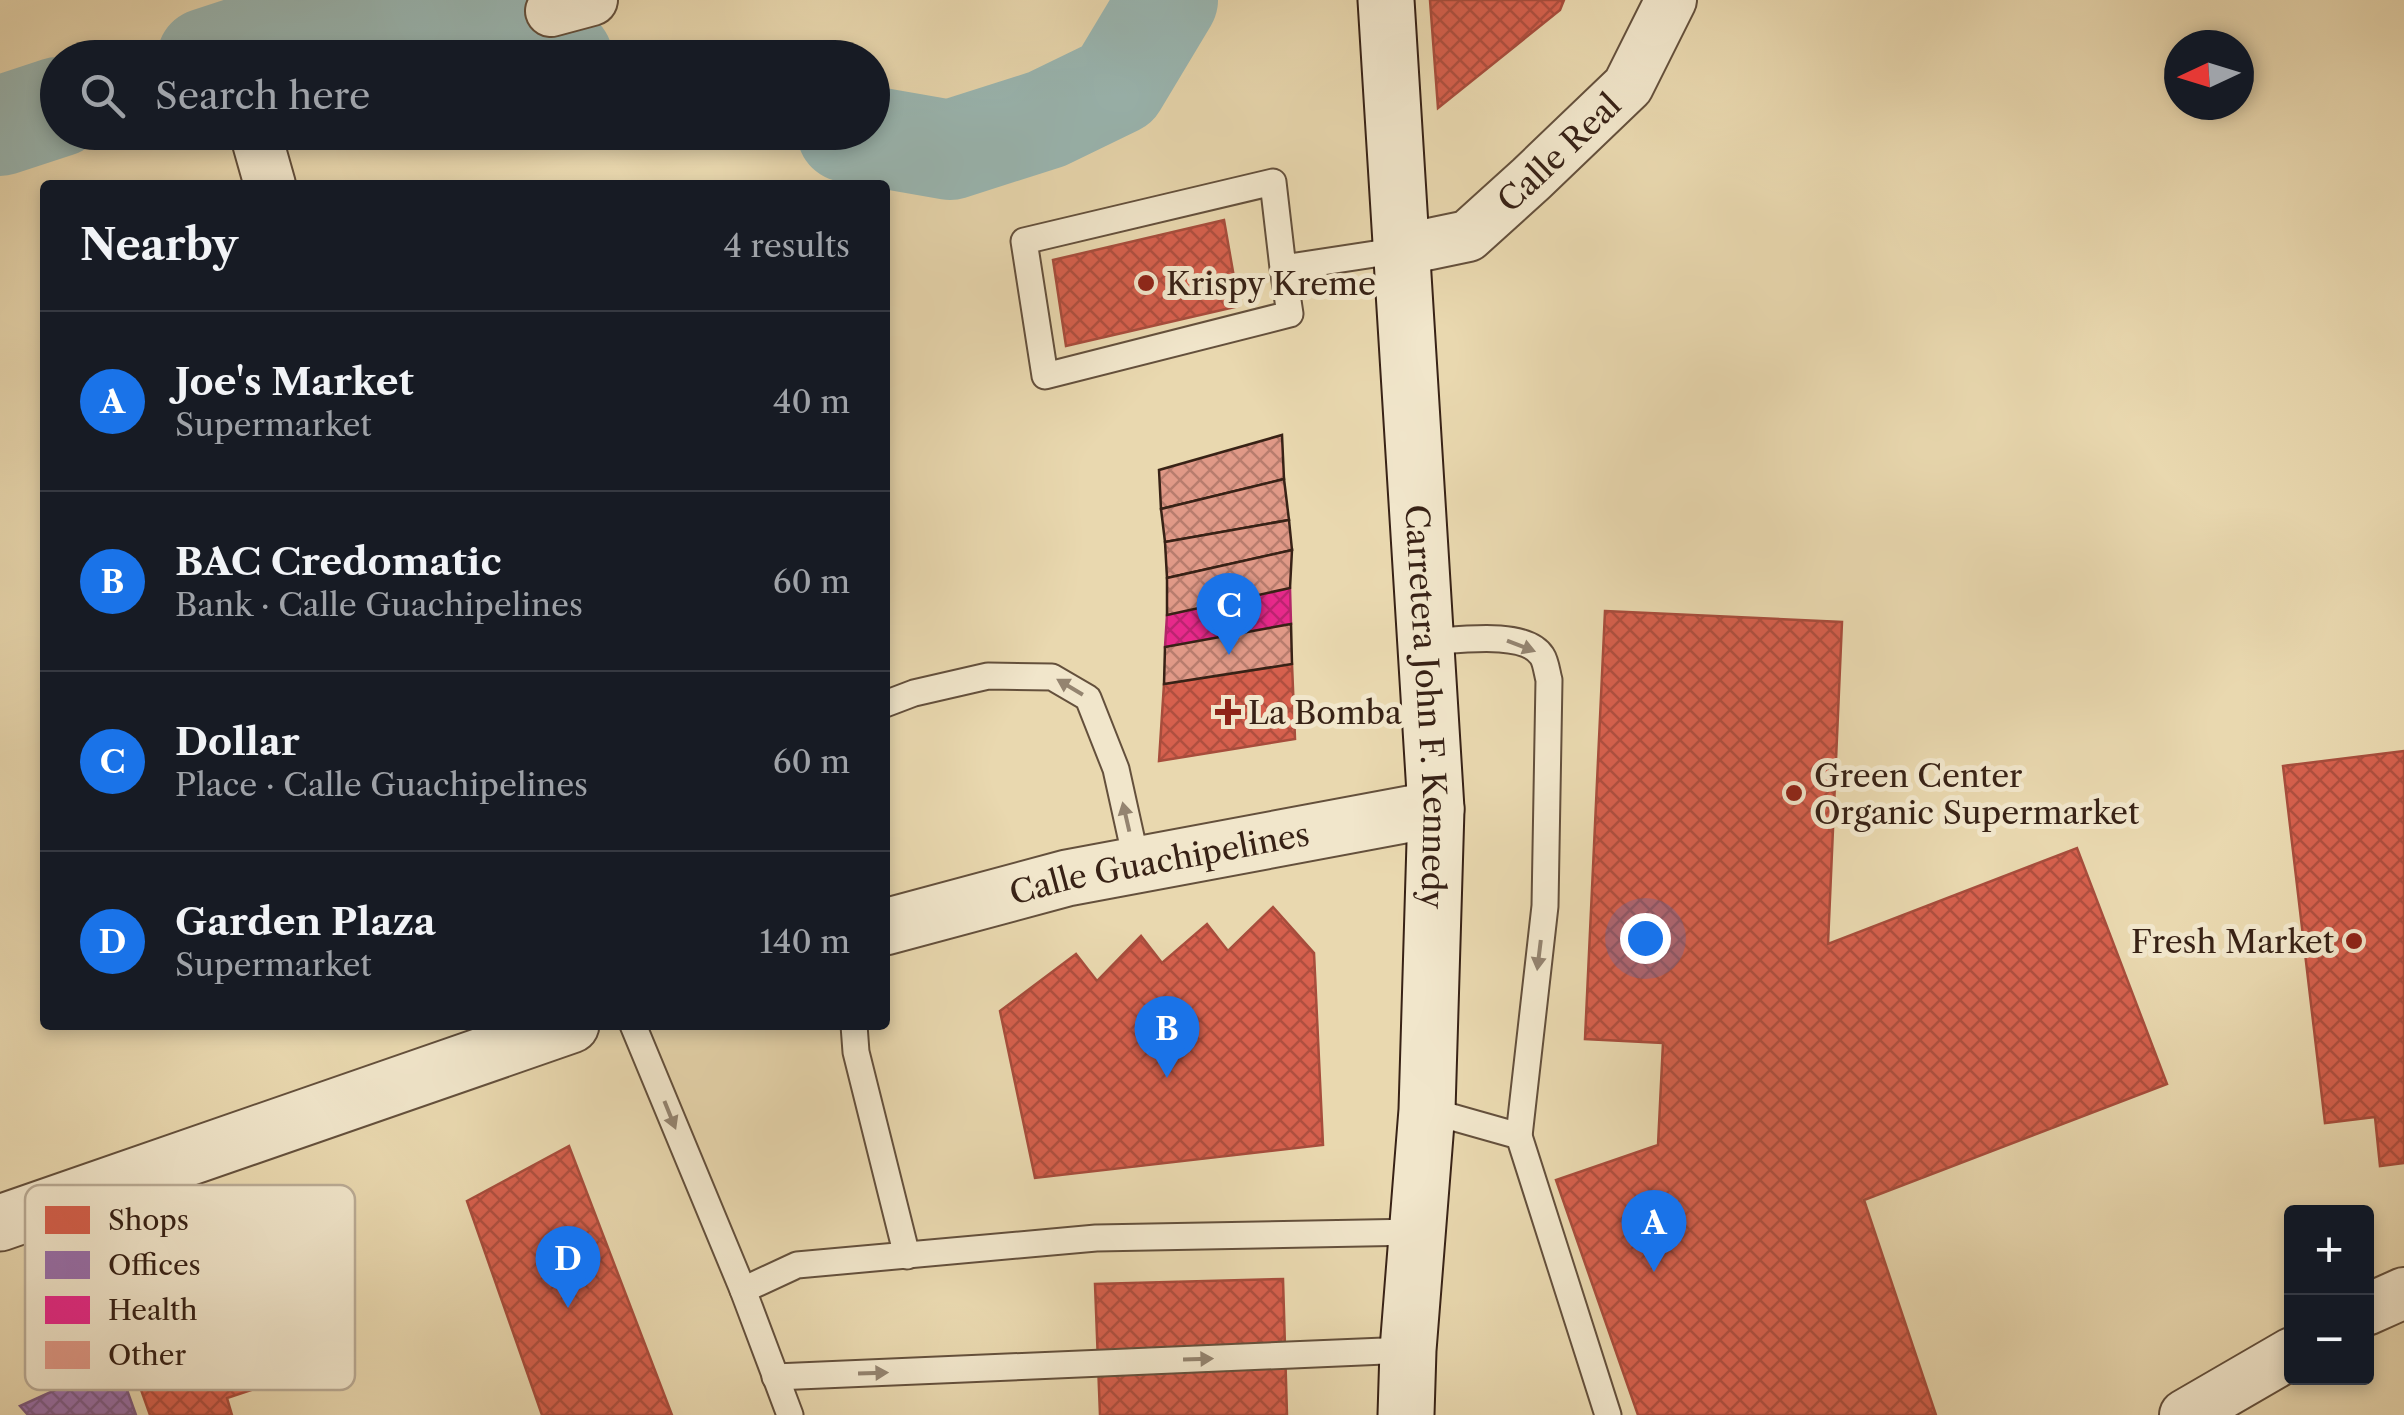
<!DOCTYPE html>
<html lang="en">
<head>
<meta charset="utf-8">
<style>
  :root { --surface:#171b24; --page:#242831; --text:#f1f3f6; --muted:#9ea1a6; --line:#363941; --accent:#1a73e8 }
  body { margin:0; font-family:"Libre Caslon Text",serif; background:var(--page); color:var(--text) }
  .controls { position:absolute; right:30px; bottom:30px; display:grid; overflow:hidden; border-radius:10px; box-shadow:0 5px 15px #0003 }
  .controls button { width:90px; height:90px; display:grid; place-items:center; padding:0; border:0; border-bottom:2px solid var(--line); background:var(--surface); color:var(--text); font:50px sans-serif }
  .compass { position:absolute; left:2164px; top:30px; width:90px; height:90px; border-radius:50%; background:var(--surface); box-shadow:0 5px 15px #0003; rotate:266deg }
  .you { position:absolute; left:1645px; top:938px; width:35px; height:35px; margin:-25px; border:8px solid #fff; border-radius:50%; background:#1a73e8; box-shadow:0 0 0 15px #1a73e833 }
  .badge { display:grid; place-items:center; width:65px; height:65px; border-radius:50%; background:var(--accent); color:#fff; font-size:32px; font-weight:700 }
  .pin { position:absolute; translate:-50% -82px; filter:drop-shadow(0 2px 5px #0008) }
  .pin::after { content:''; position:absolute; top:52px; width:35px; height:30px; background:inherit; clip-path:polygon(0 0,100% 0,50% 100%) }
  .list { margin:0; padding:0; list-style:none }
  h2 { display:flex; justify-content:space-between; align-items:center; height:130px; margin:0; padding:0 40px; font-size:42px }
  h2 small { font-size:32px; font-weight:400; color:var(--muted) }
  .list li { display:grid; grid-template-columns:65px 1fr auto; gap:30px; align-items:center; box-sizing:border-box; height:180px; padding:0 40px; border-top:2px solid var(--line) }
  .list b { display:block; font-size:38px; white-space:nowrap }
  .list p { margin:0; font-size:32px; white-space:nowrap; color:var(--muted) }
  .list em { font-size:32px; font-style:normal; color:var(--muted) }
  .icon { flex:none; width:55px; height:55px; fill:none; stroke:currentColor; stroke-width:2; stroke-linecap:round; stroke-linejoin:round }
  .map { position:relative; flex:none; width:2404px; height:1415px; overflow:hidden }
  .search { position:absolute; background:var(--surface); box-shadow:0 5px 15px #0003; left:40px; top:40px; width:850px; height:110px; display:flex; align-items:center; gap:25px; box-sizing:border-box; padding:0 35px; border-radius:55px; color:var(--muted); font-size:38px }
  .panel { position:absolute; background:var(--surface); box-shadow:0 5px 15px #0003; left:40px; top:180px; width:850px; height:850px; border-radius:10px }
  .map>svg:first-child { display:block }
  .shops { fill:url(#shops-cross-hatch); stroke:#a74d3c; stroke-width:2.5 }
  .offices { fill:url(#offices-cross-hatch); stroke:#7c597e; stroke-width:2.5 }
  .health { fill:url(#health-cross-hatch); stroke:#b22767; stroke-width:2.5 }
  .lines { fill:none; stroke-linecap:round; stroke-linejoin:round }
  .river { stroke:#9ab8b4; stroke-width:100 }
  .building { fill:url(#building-cross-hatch); stroke:#382216; stroke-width:2.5 }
  .service-casing { stroke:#64503c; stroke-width:29 }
  .minor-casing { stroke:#64503c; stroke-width:54 }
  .tertiary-casing { stroke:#64503c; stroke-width:59 }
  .secondary-casing { stroke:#382216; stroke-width:59 }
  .service { stroke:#f1e6cb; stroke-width:25 }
  .minor { stroke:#f1e6cb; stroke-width:50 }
  .tertiary { stroke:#f1e6cb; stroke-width:55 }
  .secondary { stroke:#f1e6cb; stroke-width:55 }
  .oneway { fill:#948470 }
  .poi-dot { fill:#8f2418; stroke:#f1e6cb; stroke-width:4 }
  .labels { text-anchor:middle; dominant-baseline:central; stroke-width:10; stroke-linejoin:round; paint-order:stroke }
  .street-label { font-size:32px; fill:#382216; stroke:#f1e6cb }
  .poi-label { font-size:32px; fill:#382216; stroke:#f1e6cb; text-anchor:start }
  .key { fill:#f1e6cb; stroke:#baab95; stroke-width:2.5 }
  .key-label { font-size:28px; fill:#382216 }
</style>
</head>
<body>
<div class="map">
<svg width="2404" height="1415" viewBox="0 0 2404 1415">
  <defs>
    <pattern id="shops-cross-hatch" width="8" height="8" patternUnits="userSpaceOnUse" patternTransform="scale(2.5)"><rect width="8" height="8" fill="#d6604d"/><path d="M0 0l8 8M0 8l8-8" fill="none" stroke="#af4f3f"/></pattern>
    <pattern id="offices-cross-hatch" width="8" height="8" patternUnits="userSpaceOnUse" patternTransform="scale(2.5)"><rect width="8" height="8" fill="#9970ab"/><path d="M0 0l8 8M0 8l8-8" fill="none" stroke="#7e5c8a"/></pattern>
    <pattern id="health-cross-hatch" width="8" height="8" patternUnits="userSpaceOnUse" patternTransform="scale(2.5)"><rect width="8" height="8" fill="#e7298a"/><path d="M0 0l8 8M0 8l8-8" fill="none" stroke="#bc2370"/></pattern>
    <pattern id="building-cross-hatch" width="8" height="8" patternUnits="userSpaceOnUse" patternTransform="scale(2.5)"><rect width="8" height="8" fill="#e09987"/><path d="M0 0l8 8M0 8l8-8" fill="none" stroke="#b77c6d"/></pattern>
  </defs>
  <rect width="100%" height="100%" fill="#e9d8af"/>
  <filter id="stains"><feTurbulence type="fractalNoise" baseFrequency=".002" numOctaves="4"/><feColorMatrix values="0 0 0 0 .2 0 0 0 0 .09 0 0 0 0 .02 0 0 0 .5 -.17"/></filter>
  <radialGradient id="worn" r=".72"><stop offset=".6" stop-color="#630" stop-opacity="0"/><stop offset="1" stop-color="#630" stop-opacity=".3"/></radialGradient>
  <!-- shops -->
  <g class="shops">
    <path d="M1430,0H1564L1560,10L1438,108Z"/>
    <path d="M1224,220L1239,306L1066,346L1053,260Z"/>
    <path d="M1605,611L1842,622L1828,944L2077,848L2167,1084L1864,1200L1936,1415H1638L1556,1180L1658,1145L1663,1043L1585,1039Z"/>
    <path d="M1292,664L1295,739L1159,761L1164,684Z"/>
    <path d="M2404,751V1163L2380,1166L2375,1117L2325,1123L2283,766Z"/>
    <path d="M1273,907L1314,953L1323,1145L1035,1178L1000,1011L1076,954L1097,981L1141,936L1162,963L1207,924L1228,951Z"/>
    <path d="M569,1146L672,1415H542L467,1201Z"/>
    <path d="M232,1269L266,1385L227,1398L232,1415H150L113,1311Z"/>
    <path d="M1283,1279L1287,1415H1100L1095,1284Z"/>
  </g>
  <!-- offices -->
  <path class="offices" d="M117,1362L136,1415H28L20,1406Z"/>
  <!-- health -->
  <path class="health" d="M1290,588L1291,624L1165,647L1167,615Z"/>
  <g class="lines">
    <!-- river -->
    <g class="river">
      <path d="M207,58L351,11L563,58"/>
      <path d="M0,126L58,107"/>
      <path d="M847,132L950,150L1047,119L1117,85L1168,0"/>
    </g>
  </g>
  <!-- building -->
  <g class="building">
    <path d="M1282,435L1284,479L1161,509L1159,470Z"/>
    <path d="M1284,479L1289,520L1165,542L1161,509Z"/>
    <path d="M1289,520L1292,550L1167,578L1165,542Z"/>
    <path d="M1292,550L1290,588L1167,615V578Z"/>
    <path d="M1291,624L1292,664L1164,684L1165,647Z"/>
  </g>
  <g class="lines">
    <defs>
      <g id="service">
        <path d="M1283,268L1290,314L1045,376L1024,241L1273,182L1283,268L1401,250"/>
        <path d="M1425,642C1453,641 1525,629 1542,656C1546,662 1547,673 1549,680L1545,906L1519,1136"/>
        <path d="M885,704L914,693L988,676L1052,677L1088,698L1116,769L1137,864"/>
        <path d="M633,1025L743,1290L790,1415"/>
        <path d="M854,1025L856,1052L907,1256"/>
        <path d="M1427,1110L1519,1136L1608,1415"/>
        <path d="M743,1290L797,1265L1096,1238L1418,1232"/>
        <path d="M775,1377L1408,1350"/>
      </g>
      <g id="minor">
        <path d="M551,11L592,0"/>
        <path d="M255,132L270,185"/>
        <path id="s1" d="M1401,250L1468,236L1531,179L1628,86L1671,0"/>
        <path d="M2366,1310L2404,1293"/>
        <path d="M2185,1415L2292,1353"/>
      </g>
      <g id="tertiary">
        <path id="s2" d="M885,927L1067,878L1436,809"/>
        <path d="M0,1223L571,1025"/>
      </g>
      <g id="secondary">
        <path id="s3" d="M1386,0L1436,809L1427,1110L1408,1350L1406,1415"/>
      </g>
    </defs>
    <!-- service casing -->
    <use href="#service" class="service-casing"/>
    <!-- minor casing -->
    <use href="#minor" class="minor-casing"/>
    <!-- tertiary casing -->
    <use href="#tertiary" class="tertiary-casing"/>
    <!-- secondary casing -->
    <use href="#secondary" class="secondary-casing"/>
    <!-- service -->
    <use href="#service" class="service"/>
    <!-- minor -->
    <use href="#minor" class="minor"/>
    <!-- tertiary -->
    <use href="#tertiary" class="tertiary"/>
    <!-- secondary -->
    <use href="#secondary" class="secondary"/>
  </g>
  <!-- one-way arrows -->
  <defs><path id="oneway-solid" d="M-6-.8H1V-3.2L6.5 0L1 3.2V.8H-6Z" transform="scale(2.5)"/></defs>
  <g class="oneway">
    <use href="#oneway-solid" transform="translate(1521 646) rotate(21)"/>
    <use href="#oneway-solid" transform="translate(1070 687) rotate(-149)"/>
    <use href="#oneway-solid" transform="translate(1126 817) rotate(-103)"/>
    <use href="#oneway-solid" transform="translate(1539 955) rotate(97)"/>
    <use href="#oneway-solid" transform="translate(670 1115) rotate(68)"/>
    <use href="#oneway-solid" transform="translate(1198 1359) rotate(-2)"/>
    <use href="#oneway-solid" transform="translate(873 1373) rotate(-2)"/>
  </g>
  <!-- markers -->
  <g class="poi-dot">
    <circle cx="1146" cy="283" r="10"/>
    <path d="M1223 697h10v10h10v10h-10v10h-10v-10h-10v-10h10z"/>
    <circle cx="1794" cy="793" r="10"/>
    <circle cx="2354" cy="941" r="10"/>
  </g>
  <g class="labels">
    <!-- street labels -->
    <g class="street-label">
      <text stroke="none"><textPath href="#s1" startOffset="192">Calle Real</textPath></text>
      <text stroke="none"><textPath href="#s3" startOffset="708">Carretera John F. Kennedy</textPath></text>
      <text stroke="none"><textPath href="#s2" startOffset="282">Calle Guachipelines</textPath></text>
    </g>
    <!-- poi labels -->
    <g class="poi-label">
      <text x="1166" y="283">Krispy Kreme</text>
      <text x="1248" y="712">La Bomba</text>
      <text x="1814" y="775">Green Center<tspan x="1814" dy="37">Organic Supermarket</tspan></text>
      <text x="2334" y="941" text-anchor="end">Fresh Market</text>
    </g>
  </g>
  <!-- legend -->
  <rect x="25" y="1185" width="330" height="205" rx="15" class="key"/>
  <rect x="45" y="1206" width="45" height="28" fill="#d6604d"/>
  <rect x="45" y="1251" width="45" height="28" fill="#9970ab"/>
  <rect x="45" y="1296" width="45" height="28" fill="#e7298a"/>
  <rect x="45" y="1341" width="45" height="28" fill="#e09987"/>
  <g class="key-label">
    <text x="108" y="1230">Shops</text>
    <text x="108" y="1275">Offices</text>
    <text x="108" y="1320">Health</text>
    <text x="108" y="1365">Other</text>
  </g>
  <rect width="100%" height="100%" filter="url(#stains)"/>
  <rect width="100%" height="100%" fill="url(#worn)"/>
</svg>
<div class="controls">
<button>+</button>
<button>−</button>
</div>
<svg class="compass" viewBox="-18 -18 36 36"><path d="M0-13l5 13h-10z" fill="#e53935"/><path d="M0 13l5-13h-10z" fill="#9ea1a6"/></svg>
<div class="you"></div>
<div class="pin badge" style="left:1654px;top:1272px">A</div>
<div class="pin badge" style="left:1167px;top:1078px">B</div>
<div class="pin badge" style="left:1229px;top:655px">C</div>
<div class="pin badge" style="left:568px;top:1308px">D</div>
<div class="search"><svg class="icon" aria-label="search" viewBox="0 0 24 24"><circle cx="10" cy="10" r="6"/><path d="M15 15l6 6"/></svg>Search here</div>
<section class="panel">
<h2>Nearby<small>4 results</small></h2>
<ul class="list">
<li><span class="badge">A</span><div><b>Joe's Market</b><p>Supermarket</p></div><em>40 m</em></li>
<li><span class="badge">B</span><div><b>BAC Credomatic</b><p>Bank · Calle Guachipelines</p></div><em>60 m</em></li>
<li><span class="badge">C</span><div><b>Dollar</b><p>Place · Calle Guachipelines</p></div><em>60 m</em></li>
<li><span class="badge">D</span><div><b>Garden Plaza</b><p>Supermarket</p></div><em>140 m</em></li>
</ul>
</section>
</div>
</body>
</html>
